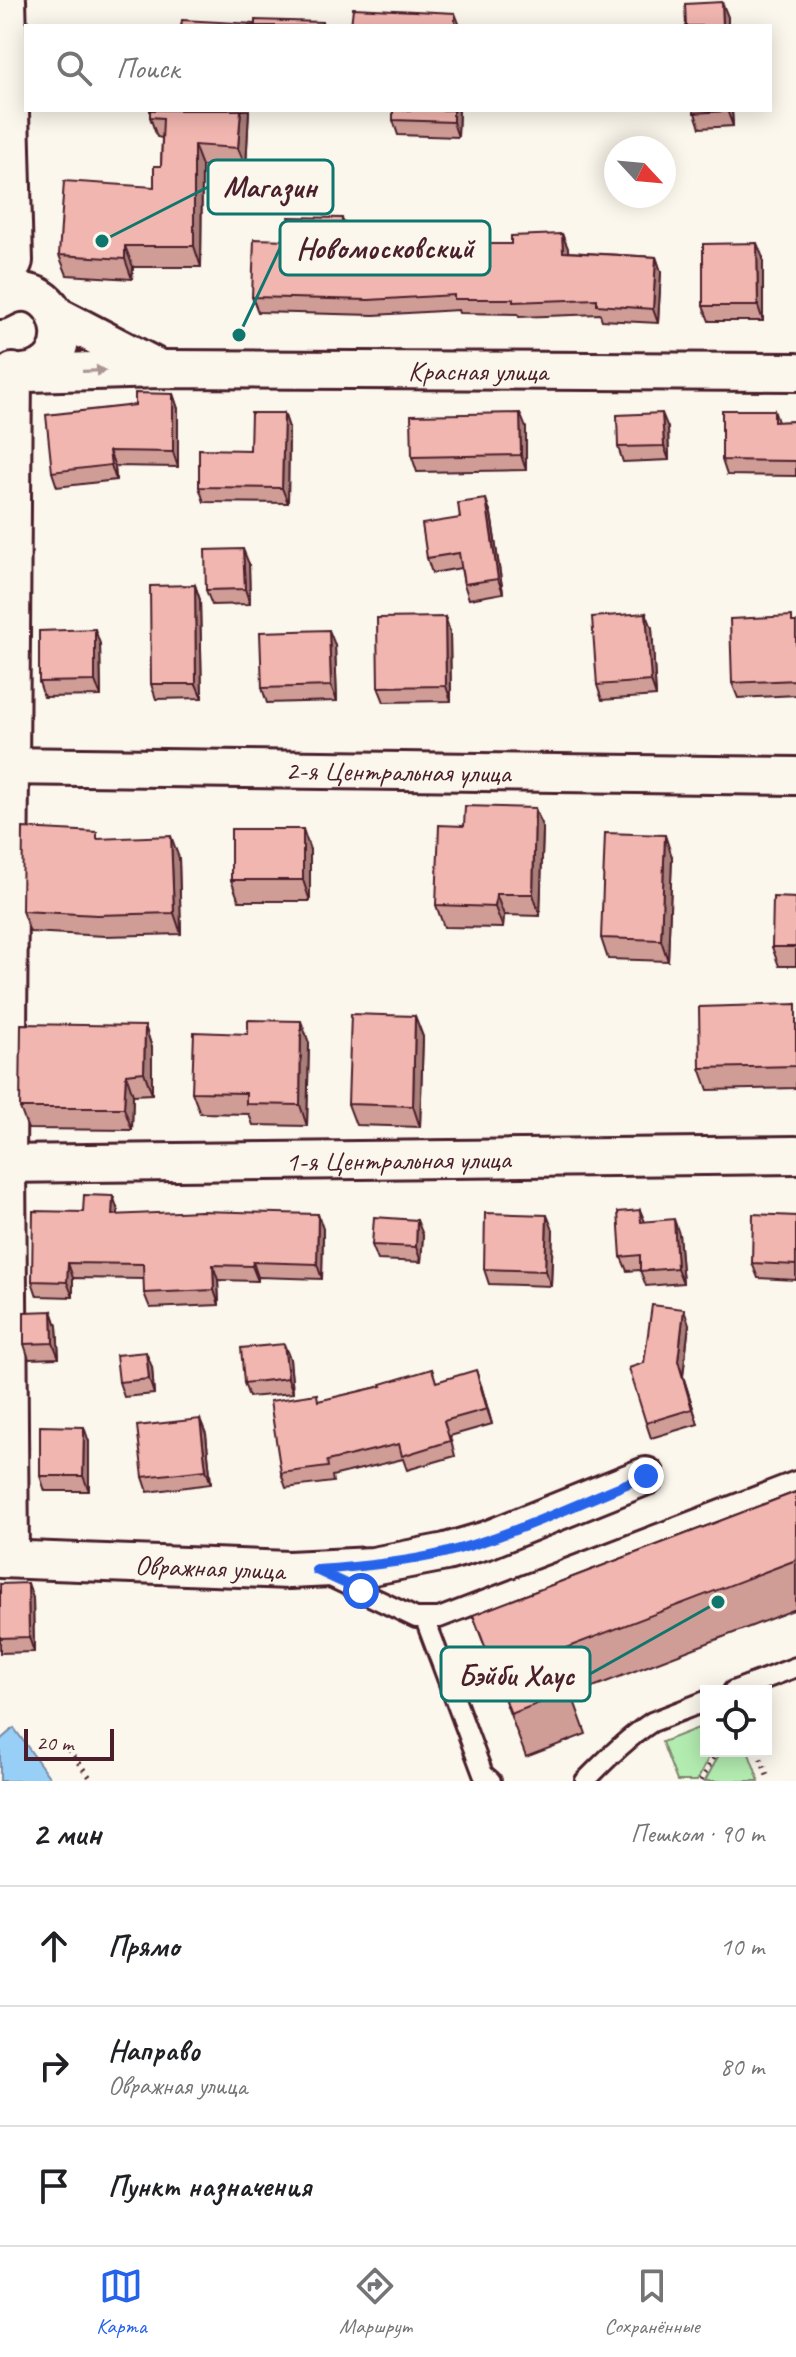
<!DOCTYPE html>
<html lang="ru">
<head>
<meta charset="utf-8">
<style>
  :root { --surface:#fff; --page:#f2f2f2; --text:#202124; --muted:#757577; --line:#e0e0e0; --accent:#2563eb }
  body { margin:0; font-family:Caveat,sans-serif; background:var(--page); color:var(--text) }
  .controls { position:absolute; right:24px; bottom:24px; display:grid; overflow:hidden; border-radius:0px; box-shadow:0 4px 20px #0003 }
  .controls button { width:72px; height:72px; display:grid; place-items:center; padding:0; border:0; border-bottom:2px solid var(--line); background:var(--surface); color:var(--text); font:40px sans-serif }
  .compass { position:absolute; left:604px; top:136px; width:72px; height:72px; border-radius:50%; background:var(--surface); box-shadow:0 4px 20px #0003; rotate:116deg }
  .scale { position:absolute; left:24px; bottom:20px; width:90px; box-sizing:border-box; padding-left:8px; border:4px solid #4a1f2b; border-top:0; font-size:22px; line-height:28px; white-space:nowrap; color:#4a1f2b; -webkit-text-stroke:6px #fbf7ec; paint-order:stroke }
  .stop { position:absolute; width:24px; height:24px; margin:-18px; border:6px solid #2563eb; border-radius:50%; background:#fff }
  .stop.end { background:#2563eb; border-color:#fff; box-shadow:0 2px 8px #0008 }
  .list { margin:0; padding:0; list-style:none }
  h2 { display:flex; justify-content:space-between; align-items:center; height:104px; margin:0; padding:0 32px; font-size:34px }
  h2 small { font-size:26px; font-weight:400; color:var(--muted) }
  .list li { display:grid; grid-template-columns:52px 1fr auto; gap:24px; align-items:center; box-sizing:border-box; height:120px; padding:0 32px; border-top:2px solid var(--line) }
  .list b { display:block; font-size:30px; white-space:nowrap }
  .list p { margin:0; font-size:26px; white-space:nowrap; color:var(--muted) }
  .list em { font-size:26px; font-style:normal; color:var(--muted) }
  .icon { flex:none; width:44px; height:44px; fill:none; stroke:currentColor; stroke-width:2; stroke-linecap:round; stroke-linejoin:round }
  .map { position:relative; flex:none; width:796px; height:1781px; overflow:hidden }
  .search { position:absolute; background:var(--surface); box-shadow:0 4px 20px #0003; left:24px; right:24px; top:24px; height:88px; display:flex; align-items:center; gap:20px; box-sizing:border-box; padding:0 28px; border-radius:0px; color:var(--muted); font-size:30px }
  .sheet { height:464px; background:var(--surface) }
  nav { display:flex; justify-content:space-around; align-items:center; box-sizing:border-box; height:112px; border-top:2px solid var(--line); background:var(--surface); font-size:22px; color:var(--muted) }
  nav a { display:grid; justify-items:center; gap:4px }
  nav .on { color:var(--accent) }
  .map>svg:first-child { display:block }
  .green { fill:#b3ecb0; stroke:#7e866e; stroke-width:2 }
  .water { fill:#98cff7; stroke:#7989a5; stroke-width:2 }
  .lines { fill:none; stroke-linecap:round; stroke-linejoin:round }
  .lane-casing { stroke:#4a1f2b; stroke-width:24 }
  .street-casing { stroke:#4a1f2b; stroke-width:42 }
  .path { stroke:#4a1f2b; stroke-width:5; stroke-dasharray:2 6; stroke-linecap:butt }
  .lane { stroke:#fbf7ec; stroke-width:18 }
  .street { stroke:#fbf7ec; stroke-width:36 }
  .wall { fill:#cf9d96; stroke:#4a1f2b; stroke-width:2 }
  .shaded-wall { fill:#a97f7a; stroke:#4a1f2b; stroke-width:2 }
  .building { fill:#f1b6af; stroke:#4a1f2b; stroke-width:2 }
  .oneway { fill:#ab9695 }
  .route { stroke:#2563eb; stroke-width:10 }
  .labels { text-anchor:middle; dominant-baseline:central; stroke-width:7; stroke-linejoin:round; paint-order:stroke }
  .street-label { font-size:28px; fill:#4a1f2b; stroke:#fbf7ec }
  .leader { fill:none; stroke:#0f766e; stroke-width:3 }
  .callout-dot { fill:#0f766e; stroke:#fbf7ec; stroke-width:3 }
  .callout { fill:#fbf7ec; stroke:#0f766e; stroke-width:3 }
  .callout-label { font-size:30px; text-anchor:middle; font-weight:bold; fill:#4a1f2b }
</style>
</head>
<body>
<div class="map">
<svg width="796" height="1781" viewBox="0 0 796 1781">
  <rect width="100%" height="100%" fill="#fbf7ec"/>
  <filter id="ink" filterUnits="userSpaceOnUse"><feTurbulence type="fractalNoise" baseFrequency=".0125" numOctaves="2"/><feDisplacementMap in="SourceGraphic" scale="16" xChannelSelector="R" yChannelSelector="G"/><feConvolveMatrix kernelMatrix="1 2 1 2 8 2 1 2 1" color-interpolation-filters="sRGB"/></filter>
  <g filter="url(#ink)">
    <!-- green -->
    <g class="green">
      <path d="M706,1725V1751H712L697,1781H677L662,1742Z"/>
      <path d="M721,1751H748L759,1781H705Z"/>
    </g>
    <!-- water -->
    <path class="water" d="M14,1728L52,1781H0V1740Z"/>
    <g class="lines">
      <defs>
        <g id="lane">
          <path d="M326,1575L416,1618H439L796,1481"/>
          <path d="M425,1619L483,1774L491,1781"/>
          <path d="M733,1691L796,1667"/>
          <path d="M585,1781C607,1759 626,1739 652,1722L706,1701"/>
        </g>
        <g id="street">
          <path d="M0,293L14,261L7,0"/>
          <path d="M0,300C58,265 89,367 23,373"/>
          <path d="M58,316L156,367"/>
          <path id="s1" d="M28,373L160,369L796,372"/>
          <path id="s2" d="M0,766L796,776"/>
          <path id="s3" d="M0,1164L796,1155"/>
          <path id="s4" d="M0,1559L289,1570L373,1566L446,1552L487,1540L646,1476"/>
          <path d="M10,1559L7,1164L13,372"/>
        </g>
      </defs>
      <!-- lane casing -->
      <use href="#lane" class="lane-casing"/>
      <!-- street casing -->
      <use href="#street" class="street-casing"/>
      <!-- path -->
      <g class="path">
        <path d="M68,1750L93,1781"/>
        <path d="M758,1751L769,1781"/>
        <path d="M701,1781L717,1751"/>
      </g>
      <!-- lane -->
      <use href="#lane" class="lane"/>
      <!-- street -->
      <use href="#street" class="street"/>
    </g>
    <!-- wall -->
    <g class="wall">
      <path d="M150,110H249L246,168L202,166L201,267H133L132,279L67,275L59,255L154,187L161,166L162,138L157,137L150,117Z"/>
      <path d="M393,110H459L458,137L398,135L393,120Z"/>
      <path d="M694,110H732L733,126L700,128Z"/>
      <path d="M348,233L347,253L511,244L562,234L568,252L656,257L661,272L658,323L602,320L600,314L519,317L518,314L459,313L458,310L374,315L258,312L252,297L288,240Z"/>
      <path d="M763,258V321H709L703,306Z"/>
      <path d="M173,394L178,409V467L115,466L116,480L57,487L52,472L135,405Z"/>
      <path d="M774,410L778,422L796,421V476L727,475L722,460Z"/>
      <path d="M284,413L289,428L288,503L204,502L199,487L250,450Z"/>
      <path d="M526,428V470L417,472L412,457Z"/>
      <path d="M668,428L669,460L623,462L618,447Z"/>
      <path d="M491,514L503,593L469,599L464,584L461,568L432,573L427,558Z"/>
      <path d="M249,564L250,604L212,605L206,590Z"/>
      <path d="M195,585L200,600L202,698L156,699L151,684Z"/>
      <path d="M646,613L652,628L656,696L602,700L597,685Z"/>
      <path d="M445,617L450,632L451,701L384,702L378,687Z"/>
      <path d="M794,622H796V695L738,698L732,683Z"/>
      <path d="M100,644L101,696L44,697L39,682Z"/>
      <path d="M335,645L337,701L267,703L262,688Z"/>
      <path d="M543,829L540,916L504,915L503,928L444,927L436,905Z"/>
      <path d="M100,839L179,858L181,934L105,936L30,932L22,911Z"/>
      <path d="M310,850V901H239L231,880Z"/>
      <path d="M672,857L668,961L608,959L601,938Z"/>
      <path d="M796,898V966H779L772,947Z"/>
      <path d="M796,1004V1088L708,1090L700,1068Z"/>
      <path d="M415,1016L423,1037L420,1127L356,1125L348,1104Z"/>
      <path d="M145,1026L152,1048V1094L133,1095L132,1130L28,1129L20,1108Z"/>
      <path d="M309,1043L307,1126L253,1125L249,1114L200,1113L192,1092Z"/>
      <path d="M113,1196L118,1211V1215L323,1229L322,1279L258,1277V1281L218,1280L219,1305L150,1308L144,1293V1279L73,1278V1297L37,1296L32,1281L83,1212Z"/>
      <path d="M640,1210L645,1222L679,1234L683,1283L646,1286L640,1270L627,1271L621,1257Z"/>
      <path d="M796,1216V1280L758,1278L752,1263Z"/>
      <path d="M553,1230L551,1286L489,1284L484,1269Z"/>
      <path d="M423,1235L421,1262L378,1260L372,1245Z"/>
      <path d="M52,1311L57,1326L59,1358L29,1359L24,1344Z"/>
      <path d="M689,1324L683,1376L698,1424L651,1438L646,1423Z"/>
      <path d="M290,1359L293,1393L249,1397L244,1383Z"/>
      <path d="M152,1367L154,1394L124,1397L119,1382Z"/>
      <path d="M432,1369L436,1382L481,1385L492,1424L450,1436L455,1456L407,1470L403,1459L332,1476L333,1482L286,1488L281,1473L320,1401L382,1386Z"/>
      <path d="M200,1419L206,1434L211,1484L148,1492L143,1477Z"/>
      <path d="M89,1442V1491H45L40,1476Z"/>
      <path d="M796,1492V1609L572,1695L586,1734L526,1757L473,1615Z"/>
      <path d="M0,1584L33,1598L34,1652L0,1653Z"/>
    </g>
    <!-- shaded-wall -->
    <g class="shaded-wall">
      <path d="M722,2L728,17V26H723Z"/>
      <path d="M455,13L460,26H455Z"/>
      <path d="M241,110H249L246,168L238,148Z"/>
      <path d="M453,110H459L458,137L453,122Z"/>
      <path d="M727,110H732L733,126Z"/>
      <path d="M194,145L202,166L201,267L194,246Z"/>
      <path d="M342,218L348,233L346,268L341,253Z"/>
      <path d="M562,234L568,248L569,267L563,252Z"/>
      <path d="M757,243L763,258V321L758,306Z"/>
      <path d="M125,246L133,267L132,279L125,259Z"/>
      <path d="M656,257L661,272L658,323L653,309Z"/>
      <path d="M173,394L178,409V467L173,452Z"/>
      <path d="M284,413L289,428L288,503L282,488Z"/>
      <path d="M520,413L526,428V470L521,455Z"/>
      <path d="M662,413L668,428L669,460L664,446Z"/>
      <path d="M109,451L115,466L116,480L111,465Z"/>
      <path d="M486,499L491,514L503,593L498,579Z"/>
      <path d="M243,549L249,564L250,604L245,589Z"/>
      <path d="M195,585L200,600L202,698L196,684Z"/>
      <path d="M646,613L652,628L656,696L651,681Z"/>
      <path d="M445,617L450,632L451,701L446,686Z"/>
      <path d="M95,629L100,644L101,696L95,681Z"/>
      <path d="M329,630L335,645L337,701L331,686Z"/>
      <path d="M535,808L543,829L540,916L533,894Z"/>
      <path d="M303,829L310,850V901L303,880Z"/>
      <path d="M665,835L672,857L668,961L661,940Z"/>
      <path d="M171,836L179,858L181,934L174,913Z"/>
      <path d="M496,894L504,915L503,928L495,907Z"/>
      <path d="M415,1016L423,1037L420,1127L413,1106Z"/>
      <path d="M301,1021L309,1043L307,1126L300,1105Z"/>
      <path d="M145,1026L152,1048V1094L144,1072Z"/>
      <path d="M126,1074L133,1095L132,1130L124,1108Z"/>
      <path d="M113,1196L118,1211V1230L112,1215Z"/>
      <path d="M318,1214L323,1229L322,1279L317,1264Z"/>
      <path d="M547,1215L553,1230L551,1286L545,1271Z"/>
      <path d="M674,1219L679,1234L683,1283L677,1268Z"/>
      <path d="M417,1220L423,1235L421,1262L416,1247Z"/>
      <path d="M253,1262L258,1277V1281L252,1266Z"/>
      <path d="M68,1263L73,1278V1297L67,1282Z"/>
      <path d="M213,1265L218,1280L219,1305L214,1290Z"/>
      <path d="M684,1309L689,1324L683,1376L698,1424L678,1361Z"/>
      <path d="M52,1311L57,1326L59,1358L53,1343Z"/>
      <path d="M284,1344L290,1359L293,1393L288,1378Z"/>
      <path d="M146,1352L152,1367L154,1394L149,1379Z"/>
      <path d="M476,1370L481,1385L492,1424L487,1409Z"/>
      <path d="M200,1419L206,1434L211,1484L206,1470Z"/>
      <path d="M84,1427L89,1442V1491L83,1476Z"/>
      <path d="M28,1583L33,1598L34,1652L29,1637Z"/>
    </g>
    <!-- building -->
    <g class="building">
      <path d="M722,2L723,26H686L685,4Z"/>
      <path d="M353,8L455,13V26H351Z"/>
      <path d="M182,20L255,24V20L322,22L321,26H181Z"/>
      <path d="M150,110H241L238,148L194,145V246H125V259L59,255L64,181L154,187V166H161L163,118L150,117Z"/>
      <path d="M393,110H453V122L393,120Z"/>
      <path d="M694,110H727V111L694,113Z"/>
      <path d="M289,217L342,218L341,253L455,246V244H511V236L562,234L563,252L656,257L653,309L597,305V299L513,302V299H454V295L369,300L252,297L254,239L288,240Z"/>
      <path d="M757,243L758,306H703V244Z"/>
      <path d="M135,393L173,394V452L109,451L111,465L52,472L46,415L135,405Z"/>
      <path d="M722,410H774V422L796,421V461L722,460Z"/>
      <path d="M251,413H284L282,488L199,487V449L250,450Z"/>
      <path d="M520,413L521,455L412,457L411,415Z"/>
      <path d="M662,413L664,446L618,447L617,415Z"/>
      <path d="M486,499L498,579L464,584L459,553L427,558L422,524L460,518L458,503Z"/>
      <path d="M243,549L245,589L206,590L205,550Z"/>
      <path d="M195,585L196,684H151L150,586Z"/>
      <path d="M646,613L651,681L597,685L592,617Z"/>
      <path d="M792,616V622H796V680L732,683L730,619Z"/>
      <path d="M445,617L446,686L378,687L377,618Z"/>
      <path d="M95,629V681L39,682V631Z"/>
      <path d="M329,630L331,686L262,688L260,632Z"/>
      <path d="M465,806L535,808L533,894H496L495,907L436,905L439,825L464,826Z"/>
      <path d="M23,828L97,832V839L171,836L174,913L97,915L22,911Z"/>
      <rect x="231" y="829" width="72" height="51"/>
      <path d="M605,833L665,835L661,940L601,938Z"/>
      <path d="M773,897L796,898V947H772Z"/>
      <path d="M796,1004V1066L700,1068L699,1007Z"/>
      <path d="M351,1014L415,1016L413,1106L348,1104Z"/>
      <path d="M248,1020L301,1021L300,1105L246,1104V1093L192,1092L194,1032L248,1034Z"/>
      <path d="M21,1024L145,1026L144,1072L126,1074L124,1108H20Z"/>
      <path d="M84,1195L113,1196L112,1215L200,1211L318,1214L317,1264L253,1262L252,1266L213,1265L214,1290L144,1293L143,1264L68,1263L67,1282L32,1281L33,1211L83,1212Z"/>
      <path d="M640,1210L641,1222L674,1219L677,1268L640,1271V1255L621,1257L618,1212Z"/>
      <path d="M485,1213L547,1215L545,1271L484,1269Z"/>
      <path d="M753,1214L796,1216V1265L752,1263Z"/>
      <path d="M374,1217L417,1220L416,1247L372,1245Z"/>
      <path d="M652,1305L684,1309L678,1361L692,1409L646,1423L629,1368L644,1363Z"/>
      <path d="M52,1311L53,1343L24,1344V1312Z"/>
      <path d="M284,1344L288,1378L244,1383L241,1348Z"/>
      <path d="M146,1352L149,1379L119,1382L116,1355Z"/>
      <path d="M432,1369L436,1382L476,1370L487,1409L444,1421L450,1441L402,1456L399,1444L327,1461L328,1467L281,1473L270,1401L317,1394L318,1401L382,1386L381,1384Z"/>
      <path d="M200,1419L206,1470L143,1477L137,1426Z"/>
      <path d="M40,1426L84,1427L83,1476H40Z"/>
      <path d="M796,1492V1560L555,1652L570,1691L511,1714L473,1615Z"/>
      <path d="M28,1583L29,1637L0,1638V1584Z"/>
    </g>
    <!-- one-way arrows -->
    <defs><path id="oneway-solid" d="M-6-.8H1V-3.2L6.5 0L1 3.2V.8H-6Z" transform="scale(2)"/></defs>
    <use class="oneway" href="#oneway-solid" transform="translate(94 371) rotate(-2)"/>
  </g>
  <g class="lines" filter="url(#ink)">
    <!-- route -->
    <path class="route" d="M361,1591L316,1570C360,1567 402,1563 444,1553C514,1535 580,1502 646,1476"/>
  </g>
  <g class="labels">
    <!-- street labels -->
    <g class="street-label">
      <text stroke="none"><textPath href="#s1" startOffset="450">Красная улица</textPath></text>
      <text stroke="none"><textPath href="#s2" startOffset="398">2-я Центральная улица</textPath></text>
      <text stroke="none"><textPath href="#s3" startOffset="398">1-я Центральная улица</textPath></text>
      <text stroke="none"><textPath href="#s4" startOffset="210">Овражная улица</textPath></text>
    </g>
  </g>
  <!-- callouts -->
  <path class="leader" d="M102 241L208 187M239 335L280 248M718 1602L590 1674"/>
  <g class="callout-dot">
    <circle cx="102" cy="241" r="8"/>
    <circle cx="239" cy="335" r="8"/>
    <circle cx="718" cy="1602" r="8"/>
  </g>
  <g class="callout">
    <rect x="208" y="160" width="125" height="54" rx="8"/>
    <rect x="280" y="221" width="210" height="54" rx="8"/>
    <rect x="441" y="1647" width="149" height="54" rx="8"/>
  </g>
  <g class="callout-label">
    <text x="270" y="197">Магазин</text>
    <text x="385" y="258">Новомосковский</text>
    <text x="516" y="1685">Бэйби Хаус</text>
  </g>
</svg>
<div class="controls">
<button><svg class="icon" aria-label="locate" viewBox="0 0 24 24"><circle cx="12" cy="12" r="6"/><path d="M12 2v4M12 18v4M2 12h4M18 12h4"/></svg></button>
</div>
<svg class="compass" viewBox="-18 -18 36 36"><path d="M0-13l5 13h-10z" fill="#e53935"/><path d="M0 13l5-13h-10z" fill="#757577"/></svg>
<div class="scale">20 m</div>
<div class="stop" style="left:361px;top:1591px"></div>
<div class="stop end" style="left:646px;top:1476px"></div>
<div class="search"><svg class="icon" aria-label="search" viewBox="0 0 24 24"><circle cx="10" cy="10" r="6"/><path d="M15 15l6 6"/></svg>Поиск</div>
</div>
<section class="sheet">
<h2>2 мин<small>Пешком · 90 m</small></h2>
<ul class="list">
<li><svg class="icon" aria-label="ahead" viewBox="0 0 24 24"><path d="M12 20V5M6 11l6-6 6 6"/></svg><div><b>Прямо</b></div><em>10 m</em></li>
<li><svg class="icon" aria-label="right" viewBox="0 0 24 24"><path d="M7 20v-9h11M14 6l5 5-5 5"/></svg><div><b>Направо</b><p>Овражная улица</p></div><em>80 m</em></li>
<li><svg class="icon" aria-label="arrive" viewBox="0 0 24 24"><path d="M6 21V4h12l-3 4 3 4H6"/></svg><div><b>Пункт назначения</b></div></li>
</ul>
</section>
<nav>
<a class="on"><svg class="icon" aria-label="map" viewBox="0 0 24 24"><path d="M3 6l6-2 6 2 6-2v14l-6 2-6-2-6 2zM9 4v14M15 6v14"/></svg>Карта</a>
<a><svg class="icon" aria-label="directions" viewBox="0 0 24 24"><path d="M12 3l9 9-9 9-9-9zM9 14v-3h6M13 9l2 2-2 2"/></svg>Маршрут</a>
<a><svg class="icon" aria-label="saved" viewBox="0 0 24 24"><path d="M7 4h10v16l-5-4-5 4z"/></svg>Сохранённые</a>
</nav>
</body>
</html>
